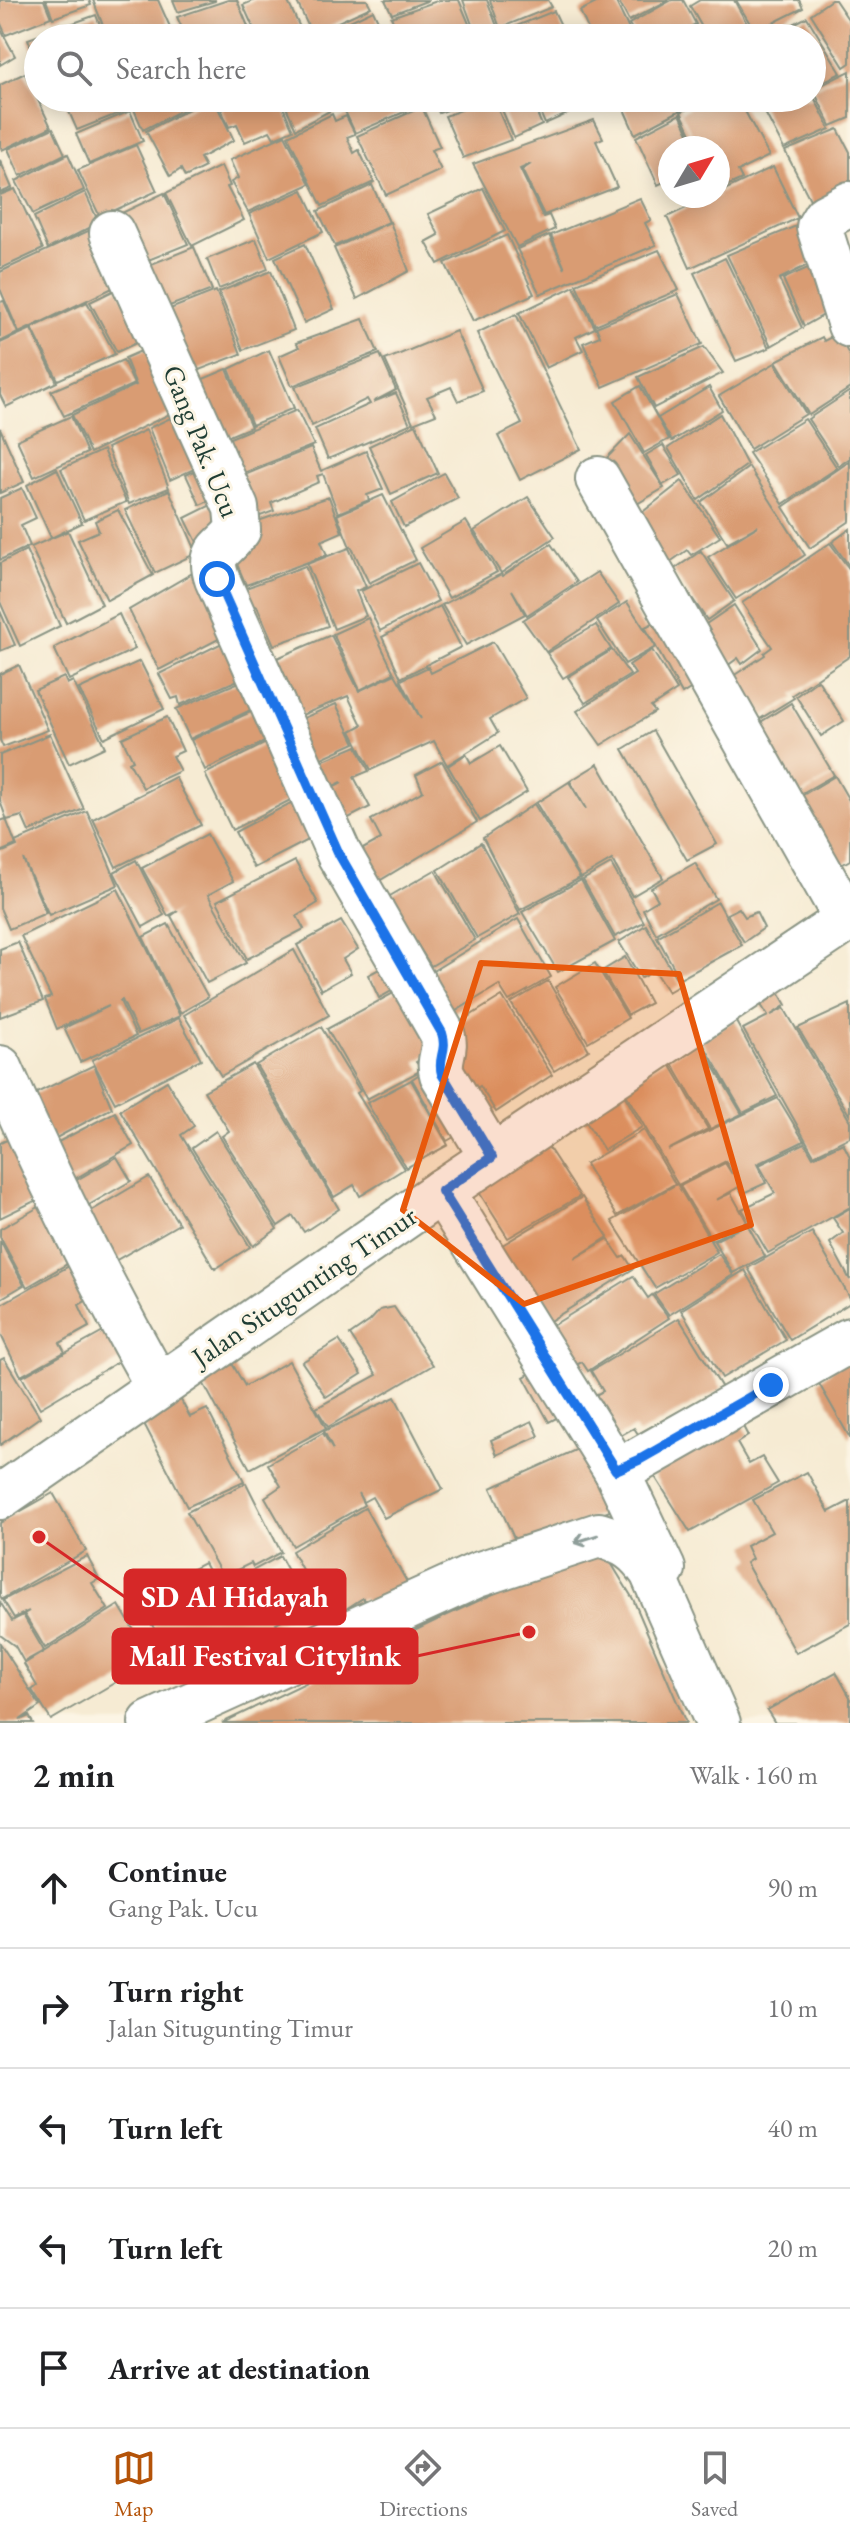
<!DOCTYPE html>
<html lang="en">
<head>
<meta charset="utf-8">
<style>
  :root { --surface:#fff; --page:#f2f2f2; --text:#202124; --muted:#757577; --line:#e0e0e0; --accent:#b45309 }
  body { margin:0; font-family:"EB Garamond",serif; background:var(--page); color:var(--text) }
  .compass { position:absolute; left:658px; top:136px; width:72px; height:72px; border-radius:50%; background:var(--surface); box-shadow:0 4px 20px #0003; rotate:52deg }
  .stop { position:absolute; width:24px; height:24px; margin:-18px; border:6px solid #1a73e8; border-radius:50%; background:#fff }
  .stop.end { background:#1a73e8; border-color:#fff; box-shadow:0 2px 8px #0008 }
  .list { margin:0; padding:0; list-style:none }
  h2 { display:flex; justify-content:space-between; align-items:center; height:104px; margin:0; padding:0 32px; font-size:34px }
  h2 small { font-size:26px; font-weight:400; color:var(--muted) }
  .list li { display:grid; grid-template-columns:52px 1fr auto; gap:24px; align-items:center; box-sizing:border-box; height:120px; padding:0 32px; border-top:2px solid var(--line) }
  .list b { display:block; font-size:30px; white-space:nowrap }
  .list p { margin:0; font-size:26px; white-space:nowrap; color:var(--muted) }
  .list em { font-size:26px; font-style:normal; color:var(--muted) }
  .icon { flex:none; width:44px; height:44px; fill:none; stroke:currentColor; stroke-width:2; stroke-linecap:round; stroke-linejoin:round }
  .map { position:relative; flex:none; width:850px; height:1723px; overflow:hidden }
  .search { position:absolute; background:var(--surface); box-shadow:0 4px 20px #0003; left:24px; right:24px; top:24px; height:88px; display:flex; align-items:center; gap:20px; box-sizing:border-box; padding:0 28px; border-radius:44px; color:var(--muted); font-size:30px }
  .sheet { height:704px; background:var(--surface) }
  nav { display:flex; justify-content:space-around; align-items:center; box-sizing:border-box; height:112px; border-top:2px solid var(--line); background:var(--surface); font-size:22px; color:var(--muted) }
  nav a { display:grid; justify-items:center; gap:4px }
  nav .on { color:var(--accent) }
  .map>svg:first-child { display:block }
  .building { fill:#d99c73 }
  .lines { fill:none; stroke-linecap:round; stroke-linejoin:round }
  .minor-casing { stroke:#8a9484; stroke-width:48 }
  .minor { stroke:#fff; stroke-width:44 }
  .oneway { stroke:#8f9e9a }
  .route { stroke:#1a73e8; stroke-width:10 }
  .marked { fill:#e8590c; fill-opacity:0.2; stroke:#e8590c; stroke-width:6; stroke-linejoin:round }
  .labels { text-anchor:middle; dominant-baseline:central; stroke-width:6; stroke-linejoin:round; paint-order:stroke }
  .street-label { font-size:28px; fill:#1f3d34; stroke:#fcf5e5 }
  .leader { fill:none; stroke:#d62828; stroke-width:3 }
  .callout-dot { fill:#d62828; stroke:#fcf5e5; stroke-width:3 }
  .callout { fill:#d62828; stroke:#d62828; stroke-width:3 }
  .callout-label { font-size:30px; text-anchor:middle; font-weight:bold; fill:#fff }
</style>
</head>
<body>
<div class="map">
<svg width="850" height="1723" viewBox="0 0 850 1723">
  <rect width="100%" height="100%" fill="#fcf5e5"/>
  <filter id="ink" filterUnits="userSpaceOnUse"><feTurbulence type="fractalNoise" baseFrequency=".0125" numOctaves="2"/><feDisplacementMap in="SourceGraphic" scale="16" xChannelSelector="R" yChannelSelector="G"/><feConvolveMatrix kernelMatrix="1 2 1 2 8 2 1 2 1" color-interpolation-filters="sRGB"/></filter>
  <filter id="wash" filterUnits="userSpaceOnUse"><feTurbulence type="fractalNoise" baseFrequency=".006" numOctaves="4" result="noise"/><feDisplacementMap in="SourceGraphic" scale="32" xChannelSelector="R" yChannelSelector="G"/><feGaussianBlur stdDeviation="1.8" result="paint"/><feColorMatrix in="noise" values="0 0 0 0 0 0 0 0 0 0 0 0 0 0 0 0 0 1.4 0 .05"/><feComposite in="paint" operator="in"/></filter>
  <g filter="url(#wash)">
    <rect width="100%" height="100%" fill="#f6ebd3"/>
    <g id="blocks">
      <!-- building -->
      <g class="building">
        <path d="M0,0H44L51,17L6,35L0,22Z"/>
        <path d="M46,0H89L91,5L53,18Z"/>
        <path d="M93,0H158L175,38H108Z"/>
        <path d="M173,0H215V1L178,12Z"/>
        <path d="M228,0H237L252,36L186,37L177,17Z"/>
        <path d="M255,0H287L304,36L299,38H258L243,5Z"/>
        <path d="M296,0H367L371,7L312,34Z"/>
        <path d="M385,0H429L392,14Z"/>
        <path d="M440,0H459L475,38H401L391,17Z"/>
        <path d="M463,0H487L498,29L477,38Z"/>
        <path d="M490,0H548L552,7L500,28Z"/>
        <path d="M602,0H615L633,38H592L580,11Z"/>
        <path d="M618,0H669L629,21Z"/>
        <path d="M672,0H683L696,24L669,38H637L629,24Z"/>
        <path d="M700,0H734L752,33L743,38H708L690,6Z"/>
        <path d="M736,0H799L803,8L755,32Z"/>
        <path d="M831,0H835L850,22V63L844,67L811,14Z"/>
        <path d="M373,10L386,38H314Z"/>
        <path d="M554,11L567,38H507L504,31Z"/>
        <path d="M96,15L105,38H38V64L28,39Z"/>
        <path d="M807,17L841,73L812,87V38H766Z"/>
        <path d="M696,25L704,38H673Z"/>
        <path d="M0,28L15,56L0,65Z"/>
        <path d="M850,71V118L831,126L813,89Z"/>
        <path d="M25,73L51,127L2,150L0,145V85Z"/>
        <path d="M812,93L830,129L784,149L760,103L771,98H812Z"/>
        <path d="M63,98H121L127,110L77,130Z"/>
        <path d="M129,98H206L143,130Z"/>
        <path d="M210,98H213L234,140L200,158L205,167L185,177L181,169L170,176L146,131Z"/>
        <path d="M216,98H279L293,130L274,138L270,131L245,142L237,124L229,127Z"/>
        <path d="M282,98H333L337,107L296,129Z"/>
        <path d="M339,98H412L416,107L355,133Z"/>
        <path d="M432,98H482L439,113Z"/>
        <path d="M493,98L511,140L463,158L445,116Z"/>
        <path d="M497,98H530L542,125L514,138Z"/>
        <path d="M534,98H593L594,102L545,124Z"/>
        <path d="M619,98H674L681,110L635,134Z"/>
        <path d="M709,98H738L769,156L738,171L742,179L718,190V148H698L681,112Z"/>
        <path d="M422,107L440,147L431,150L441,170L386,195L357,136Z"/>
        <path d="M130,111L143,141L89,164L76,134Z"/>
        <path d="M332,114L335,121L346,116L355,134L347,137L354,153L359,150L374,182L322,206L288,136Z"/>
        <path d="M680,114L696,148H670V179L658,185L636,137Z"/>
        <path d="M594,120L603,138L596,141L617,187L544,215L522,170L531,164L520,169L543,217L549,215L555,229L517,247L473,164Z"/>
        <path d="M53,128L65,154L20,176L8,149Z"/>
        <path d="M838,129L850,152V201L818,215L785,151Z"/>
        <path d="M285,135L310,184L248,212L231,182L238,178L230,160Z"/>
        <path d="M136,145L157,191L100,217L78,170Z"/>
        <path d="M68,154L84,190L33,214L16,181Z"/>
        <path d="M0,160L12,188L0,193Z"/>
        <path d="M221,166L230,186L227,187L244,220L192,246L166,193Z"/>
        <path d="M773,167L798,218L690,268L667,217L711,196H718V193Z"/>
        <path d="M372,185L389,222L335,246L318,211Z"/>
        <path d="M483,188L505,231L438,264L426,242L439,235L428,214Z"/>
        <path d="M15,189L43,249L0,269V195Z"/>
        <path d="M303,190L323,232L269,258L249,214Z"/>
        <path d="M85,192L99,223L48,249L34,217Z"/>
        <path d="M164,193L188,244L131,267L109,219Z"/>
        <path d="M640,198L651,220L645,223L656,245L540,294L517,249L549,235L565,269L551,235Z"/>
        <path d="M390,222L409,271L357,299L334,248Z"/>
        <path d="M801,224L816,261L779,279L802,328L771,346L727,255Z"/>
        <path d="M101,225L125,282L19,333L0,289V272Z"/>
        <path d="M507,235L534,294L473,321L445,263Z"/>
        <path d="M256,239L268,269L219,289L207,259Z"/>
        <path d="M305,244L334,309L304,323L275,258Z"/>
        <path d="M194,247L212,290L151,313L134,271Z"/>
        <path d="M659,250L679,290L595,325L576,284Z"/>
        <path d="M725,258L769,348L736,361L694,273Z"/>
        <path d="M819,263L836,308L804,326L783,279Z"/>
        <path d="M271,271L294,330L243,350L219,292Z"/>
        <path d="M574,286L595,328L576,337L583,350L546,368L519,313Z"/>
        <path d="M119,288L145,339L117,352L90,302Z"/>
        <path d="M216,291L241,354L178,378L152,316Z"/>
        <path d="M678,294L702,344L603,387L583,343L600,336L596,327Z"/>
        <path d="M4,301L18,333L0,342V302Z"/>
        <path d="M87,302L115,354L58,380L32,328Z"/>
        <path d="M516,314L581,449L520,480L498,436L522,424L477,333Z"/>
        <path d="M363,319L378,352L292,386L279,356L299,347L296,343Z"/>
        <path d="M31,329L57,382L6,407L0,395V343Z"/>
        <path d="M456,331L483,391L458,401L451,387L427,397L436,414L413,423L385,360Z"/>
        <path d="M837,334L850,356V388L809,415L776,361L822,337L824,341Z"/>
        <path d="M150,347L178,410L90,453L72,415L136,385L125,358Z"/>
        <path d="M704,347L723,373L654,408L638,377Z"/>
        <path d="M269,350L294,408L252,425L229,369Z"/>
        <path d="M380,354L396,390L373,402L396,393L410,424L328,459L315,429L370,404L367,399L312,426L295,387Z"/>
        <path d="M123,360L134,384L64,416L51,391Z"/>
        <path d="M775,363L806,414L750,449L719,396Z"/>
        <path d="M227,369L251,427L209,444L184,387Z"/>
        <path d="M640,386L669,439L644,453L615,401Z"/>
        <path d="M709,387L722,410L672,441L658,418Z"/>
        <path d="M850,391V458L839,466L808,419Z"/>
        <path d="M297,410L314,445L226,480L211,446Z"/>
        <path d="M181,413L203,465L170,480L149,428Z"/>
        <path d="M720,414L747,465L698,500L668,448Z"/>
        <path d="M71,416L87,453L34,477L17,440Z"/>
        <path d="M805,419L837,468L783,504L749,453Z"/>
        <path d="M416,424L438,473L391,494L369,446Z"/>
        <path d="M0,428L24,482L0,493Z"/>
        <path d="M146,430L169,488L129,504L107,448Z"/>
        <path d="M630,434L664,488L623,512L599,466Z"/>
        <path d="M663,445L681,475L663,485L646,455Z"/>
        <path d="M311,448L321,471L366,451L383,489L367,495L369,500L338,513L323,474L317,476L319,482L271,503L274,511L244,522L227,482Z"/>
        <path d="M103,450L126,502L84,520L61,469Z"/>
        <path d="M850,461V521L810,548L783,507Z"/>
        <path d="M205,466L220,496L200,505L186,475Z"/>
        <path d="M749,467L805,555L736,599L708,557L758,526L727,543L701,502Z"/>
        <path d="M57,469L82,523L51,538L27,485Z"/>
        <path d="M444,473L458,498L404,527L392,502Z"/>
        <path d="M682,481L720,537L691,555L687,550L656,572L635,518Z"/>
        <path d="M22,488L36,518L21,525L30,546L0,560V498Z"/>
        <path d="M169,490L197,553L155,573L125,510Z"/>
        <path d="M383,495L416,560L369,583L351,546L350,547L337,515Z"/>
        <path d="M329,497L342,532L321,541L327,555L246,585L230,548L246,525Z"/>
        <path d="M528,497L555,537L501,573L474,531Z"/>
        <path d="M217,502L232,533L201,550L185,518Z"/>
        <path d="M118,510L153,575L107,600L78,540L99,531L95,521Z"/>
        <path d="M466,521L497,572L449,598L420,548Z"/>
        <path d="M850,529V567L832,542Z"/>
        <path d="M68,531L102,604L66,623L31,547Z"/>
        <path d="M830,543L850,570V656L792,695L794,698L747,727L721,684L765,655L764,653L772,647L742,603Z"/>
        <path d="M551,544L577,582L527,615L512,590L525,614L466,645L442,605L501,574L502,576Z"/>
        <path d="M349,548L366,587L356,591L366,616L334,629L307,564Z"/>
        <path d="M26,550L60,626L20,646L0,602V563Z"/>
        <path d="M701,551L734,601L707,620L673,570Z"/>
        <path d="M418,563L438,601L380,631L361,591Z"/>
        <path d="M305,566L328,626L274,645L257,606L252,608L243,589Z"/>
        <path d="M203,567L234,631L159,670L129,610Z"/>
        <path d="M597,572L619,604L546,652L523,620Z"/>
        <path d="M627,602L656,647L625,664L597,621Z"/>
        <path d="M734,605L762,649L742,664L738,658L716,674L693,633Z"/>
        <path d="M440,606L461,647L401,678L382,637Z"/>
        <path d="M0,611L15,645L0,651Z"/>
        <path d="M119,614L135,649L69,680L54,648Z"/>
        <path d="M368,618L394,673L360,690L333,634Z"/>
        <path d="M664,618L700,683L682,694L645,627Z"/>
        <path d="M596,625L611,649L563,678L547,653Z"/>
        <path d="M331,635L359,691L395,674L421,719L401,680L428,667L431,673L493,642L526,698L490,719L498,733L447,765L434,741L371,770L351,731L362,725L348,696L302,715L277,658Z"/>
        <path d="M228,640L245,677L180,705L178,697L172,699L159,674Z"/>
        <path d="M612,650L630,675L585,703L568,677Z"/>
        <path d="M652,650L677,690L651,707L655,712L601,745L577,711L635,674L629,665Z"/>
        <path d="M140,661L164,709L104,738L79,689Z"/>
        <path d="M19,665L48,730L3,747L0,740V674Z"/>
        <path d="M64,677L67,684L73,681L105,747L69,764L35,690Z"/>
        <path d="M244,680L257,707L190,739L176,709Z"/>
        <path d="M818,680L844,721L821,736L796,696Z"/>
        <path d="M791,703L834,775L788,801L748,730Z"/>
        <path d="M336,704L355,743L304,766L285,726Z"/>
        <path d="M261,707L275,737L205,770L191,740Z"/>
        <path d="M167,717L183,751L172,756L180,771L143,788L129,762L133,760L122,738Z"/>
        <path d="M653,731L717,844L687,860L623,749Z"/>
        <path d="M50,734L84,809L29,832L22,816L7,820L0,801V755Z"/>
        <path d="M274,739L302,794L232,830L205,774Z"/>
        <path d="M357,746L369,771L354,777L370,807L335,825L319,794L342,782L318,793L305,768Z"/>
        <path d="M500,746L527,792L480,821L448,766L466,754L471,763Z"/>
        <path d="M442,761L477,822L369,887L352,855L381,839L371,820L423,791L416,775Z"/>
        <path d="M598,764L663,878L632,896L612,860L581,878L536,803L569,782L586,809L570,781Z"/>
        <path d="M835,776L850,802V860L831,871L791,802Z"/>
        <path d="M175,777L201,825L116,867L93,819Z"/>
        <path d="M306,795L324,832L254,868L235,832Z"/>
        <path d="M534,804L580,878L520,910L483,838Z"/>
        <path d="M87,811L118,885L49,915L23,859L46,913L9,929L0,908V853L17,846L15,842Z"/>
        <path d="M6,819L16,845L0,852V821Z"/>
        <path d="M207,834L233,881L208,895L246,963L207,983L171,916L178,911L168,916L142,868Z"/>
        <path d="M481,843L520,914L477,938L438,870Z"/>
        <path d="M136,860L164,915L143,927L114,872Z"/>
        <path d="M295,861L318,903L297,916L304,929L247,959L217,901Z"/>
        <path d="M695,863L716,899L656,934L643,909L658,900L651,888Z"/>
        <path d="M611,864L644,922L615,937L583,880Z"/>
        <path d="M435,870L475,940L431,966L403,922L376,904Z"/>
        <path d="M581,880L615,941L558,972L522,912Z"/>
        <path d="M118,889L180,1016L138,1034L122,1000L120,1001L136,1036L80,1062L64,1028L109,1006L57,1029L45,999L51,997L21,936Z"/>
        <path d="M718,902L742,945L680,979L657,937Z"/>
        <path d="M739,908L745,917L756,912L764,928L744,942L727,914Z"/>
        <path d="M518,919L551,977L509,1001L499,985L441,1020L418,980Z"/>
        <path d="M341,921L358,949L343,959L351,973L321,990L297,945Z"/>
        <path d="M168,924L208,997L180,1013L143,937Z"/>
        <path d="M646,925L680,985L668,992L654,971L641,978L619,942Z"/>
        <path d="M18,942L43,1001L0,1017V949Z"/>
        <path d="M294,950L329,1015L221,1076L184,1015Z"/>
        <path d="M625,957L650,1003L628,1015L602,971Z"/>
        <path d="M396,960L409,981L379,998L368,975Z"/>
        <path d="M595,963L628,1018L588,1042L555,987Z"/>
        <path d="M548,981L589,1050L554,1071L511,1003Z"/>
        <path d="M410,984L443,1045L416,1062L422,1070L367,1099L327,1029Z"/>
        <path d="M774,984L786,1005L771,1015L784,1008L850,1121V1137L814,1155L743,1029L768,1016L755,995Z"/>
        <path d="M502,996L552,1075L496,1112L480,1086L463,1097L447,1030Z"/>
        <path d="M850,1004V1116L798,1028Z"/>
        <path d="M179,1018L201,1059L115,1103L92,1060Z"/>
        <path d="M735,1020L777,1096L743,1113L701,1040Z"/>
        <path d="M321,1027L360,1091L357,1093L404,1169L360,1196L354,1185L334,1197L256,1065Z"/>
        <path d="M699,1041L742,1114L710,1129L669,1058Z"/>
        <path d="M667,1059L708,1129L668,1150L778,1098L804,1141L757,1164L766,1183L742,1194L739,1187L716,1200L731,1193L747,1222L712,1240L680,1186L725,1163L732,1174L726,1161L678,1185L622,1087Z"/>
        <path d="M253,1064L339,1209L304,1232L293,1216L278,1226L222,1136L229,1131L204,1091Z"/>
        <path d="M94,1065L112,1108L43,1145L22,1100Z"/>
        <path d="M432,1066L468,1129L447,1141L412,1079Z"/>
        <path d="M411,1080L448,1145L406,1168L367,1103Z"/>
        <path d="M167,1081L194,1126L181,1135L250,1247L215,1269L120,1110Z"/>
        <path d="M620,1087L642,1127L604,1150L579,1111Z"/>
        <path d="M115,1112L133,1145L59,1188L41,1151Z"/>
        <path d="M644,1130L675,1184L617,1216L585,1164Z"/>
        <path d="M216,1131L277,1229L253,1246L192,1148Z"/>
        <path d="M19,1135L49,1194L0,1218V1143Z"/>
        <path d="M543,1139L580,1196L508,1238L477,1189Z"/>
        <path d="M805,1143L813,1157L843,1143L850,1157V1207L768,1253L742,1209L775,1193L759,1165Z"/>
        <path d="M117,1157L131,1181L73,1214L61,1189Z"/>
        <path d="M149,1177L179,1224L106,1266L81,1217Z"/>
        <path d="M677,1184L717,1252L655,1288L612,1221Z"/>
        <path d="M582,1197L608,1237L574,1259L608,1239L621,1258L625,1256L633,1269L540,1327L494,1250Z"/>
        <path d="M46,1203L61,1231L53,1236L67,1264L27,1287L0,1237V1229Z"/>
        <path d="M850,1208V1280L830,1243L843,1233L833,1218Z"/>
        <path d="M747,1224L765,1256L733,1273L714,1241Z"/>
        <path d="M812,1232L850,1298V1303L790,1340L748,1268Z"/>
        <path d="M0,1241L24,1285L0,1299Z"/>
        <path d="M719,1254L733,1275L669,1315L654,1294Z"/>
        <path d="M78,1261L94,1296L79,1305L89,1327L60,1343L65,1352L21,1376L0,1333V1305Z"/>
        <path d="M745,1270L786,1340L722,1378L681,1310Z"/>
        <path d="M633,1276L648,1298L652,1295L669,1318L588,1371L582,1362L566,1370L542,1332Z"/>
        <path d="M394,1307L433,1365L328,1427L316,1408L377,1375L350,1335L370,1321L380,1310Z"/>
        <path d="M679,1318L722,1388L638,1434L634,1428L609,1442L584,1401L603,1391L591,1371Z"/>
        <path d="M105,1331L121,1360L40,1408L22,1377Z"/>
        <path d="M339,1340L362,1374L326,1397L302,1362Z"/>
        <path d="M850,1354V1438L818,1382Z"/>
        <path d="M4,1358L40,1417L0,1445V1360Z"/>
        <path d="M230,1360L245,1386L289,1361L326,1428L250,1469L200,1377Z"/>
        <path d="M538,1369L564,1414L549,1422L524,1377Z"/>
        <path d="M176,1391L190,1417L207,1409L244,1481L187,1507L138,1412Z"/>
        <path d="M395,1397L443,1489L384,1518L372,1497L363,1502L358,1493L364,1505L293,1546L265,1497L281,1486L268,1464L323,1433L333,1450L324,1431Z"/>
        <path d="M736,1413L748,1436L737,1443L749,1464L762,1457L778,1483L690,1532L654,1475Z"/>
        <path d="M532,1421L539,1436L497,1455L491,1440Z"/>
        <path d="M582,1447L612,1510L519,1549L491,1488Z"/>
        <path d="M807,1472L829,1512L850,1501V1624L796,1653L746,1563L752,1559L746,1546L772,1532L753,1500Z"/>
        <path d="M246,1483L281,1552L253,1567L251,1563L223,1577L187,1512Z"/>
        <path d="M53,1493L86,1551L2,1599L0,1596V1523Z"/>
        <path d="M365,1508L412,1591L371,1612L363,1598L329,1620L292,1551Z"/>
        <path d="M600,1545L633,1599L686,1723H222L441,1618Z"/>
        <path d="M87,1556L99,1579L92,1583L108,1609L45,1648L24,1614L29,1611L14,1618L3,1600Z"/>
        <path d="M280,1556L307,1606L276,1623L290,1647L274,1656L267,1644L261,1648L253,1636L181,1675L152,1625Z"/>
        <path d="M204,1563L217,1588L156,1620L143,1595Z"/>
        <path d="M0,1602L12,1621L23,1615L44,1651L24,1662L15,1646L0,1635Z"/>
        <path d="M119,1605L152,1661L51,1720L32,1690L37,1686L24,1664Z"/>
        <path d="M0,1643L40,1706L20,1720L29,1716L33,1723H0Z"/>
        <path d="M836,1672L850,1697V1723H775L767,1710Z"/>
      </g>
    </g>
  </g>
  <g filter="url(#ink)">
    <use href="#blocks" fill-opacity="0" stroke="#8a9484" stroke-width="2"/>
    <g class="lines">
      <defs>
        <g id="minor">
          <path d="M850,204L825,217L819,227L850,325"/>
          <path d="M112,233L236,508L238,530C223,551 207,550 217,579L339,854L442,1033C448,1050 437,1058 442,1074L492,1157"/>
          <path d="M598,479L847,920"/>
          <path d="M0,1068C47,1176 100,1283 158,1386"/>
          <path d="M442,1191L616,1470L639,1460L850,1340"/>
          <path d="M616,1470L663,1569"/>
          <path d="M0,1497L442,1191L850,918"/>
          <path d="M151,1723L477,1575L599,1535C626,1543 636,1549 652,1572L718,1723"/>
        </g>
      </defs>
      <!-- minor casing -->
      <use href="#minor" class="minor-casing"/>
      <!-- minor -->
      <use href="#minor" class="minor"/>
    </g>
    <!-- one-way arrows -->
    <defs><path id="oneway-shaft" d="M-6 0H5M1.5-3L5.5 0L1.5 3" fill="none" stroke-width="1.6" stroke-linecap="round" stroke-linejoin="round" transform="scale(2)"/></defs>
    <use class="oneway" href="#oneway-shaft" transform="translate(586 1539) rotate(162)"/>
  </g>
  <g class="lines" filter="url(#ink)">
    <!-- route -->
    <path class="route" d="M217,579L339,854L442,1033C448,1051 437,1058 442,1074L492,1157L442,1191L616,1470L639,1460L771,1385"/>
  </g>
  <!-- marked area -->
  <path class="marked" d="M481,963L679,974L751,1225L524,1304L403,1210Z"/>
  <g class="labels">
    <!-- street labels -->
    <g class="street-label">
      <text transform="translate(202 441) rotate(68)">Gang Pak. Ucu</text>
      <text transform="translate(304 1286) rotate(-34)">Jalan Situgunting Timur</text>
    </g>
  </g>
  <!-- callouts -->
  <path class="leader" d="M39 1537L125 1597M529 1632L417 1656"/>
  <g class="callout-dot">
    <circle cx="39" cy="1537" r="8"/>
    <circle cx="529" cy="1632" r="8"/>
  </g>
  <g class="callout">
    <rect x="125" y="1570" width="220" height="54" rx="8"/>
    <rect x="113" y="1629" width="304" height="54" rx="8"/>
  </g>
  <g class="callout-label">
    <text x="235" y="1607">SD Al Hidayah</text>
    <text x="265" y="1666">Mall Festival Citylink</text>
  </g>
</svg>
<svg class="compass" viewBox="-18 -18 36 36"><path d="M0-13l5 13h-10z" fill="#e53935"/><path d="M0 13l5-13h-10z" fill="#757577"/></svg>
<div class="stop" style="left:217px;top:579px"></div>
<div class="stop end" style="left:771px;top:1385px"></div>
<div class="search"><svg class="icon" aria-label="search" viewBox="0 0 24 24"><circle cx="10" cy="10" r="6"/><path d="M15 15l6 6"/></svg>Search here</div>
</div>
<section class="sheet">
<h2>2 min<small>Walk · 160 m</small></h2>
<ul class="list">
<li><svg class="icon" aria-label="ahead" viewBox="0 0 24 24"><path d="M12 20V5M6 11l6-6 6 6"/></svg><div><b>Continue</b><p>Gang Pak. Ucu</p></div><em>90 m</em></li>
<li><svg class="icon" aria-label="right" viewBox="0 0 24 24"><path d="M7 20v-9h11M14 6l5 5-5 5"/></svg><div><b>Turn right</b><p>Jalan Situgunting Timur</p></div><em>10 m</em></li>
<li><svg class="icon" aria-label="left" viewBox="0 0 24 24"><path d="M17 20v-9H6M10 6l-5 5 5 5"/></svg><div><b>Turn left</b></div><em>40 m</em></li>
<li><svg class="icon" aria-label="left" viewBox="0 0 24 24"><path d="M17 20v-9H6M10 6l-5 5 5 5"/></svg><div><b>Turn left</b></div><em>20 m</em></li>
<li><svg class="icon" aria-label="arrive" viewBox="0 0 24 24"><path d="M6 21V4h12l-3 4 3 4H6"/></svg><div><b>Arrive at destination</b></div></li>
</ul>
</section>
<nav>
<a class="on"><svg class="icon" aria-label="map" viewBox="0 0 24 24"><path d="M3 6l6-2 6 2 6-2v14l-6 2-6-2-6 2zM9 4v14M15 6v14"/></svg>Map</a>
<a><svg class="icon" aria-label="directions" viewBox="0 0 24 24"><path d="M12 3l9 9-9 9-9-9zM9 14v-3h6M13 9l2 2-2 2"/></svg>Directions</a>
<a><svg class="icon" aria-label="saved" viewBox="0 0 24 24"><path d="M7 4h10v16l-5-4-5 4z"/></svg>Saved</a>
</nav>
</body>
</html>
